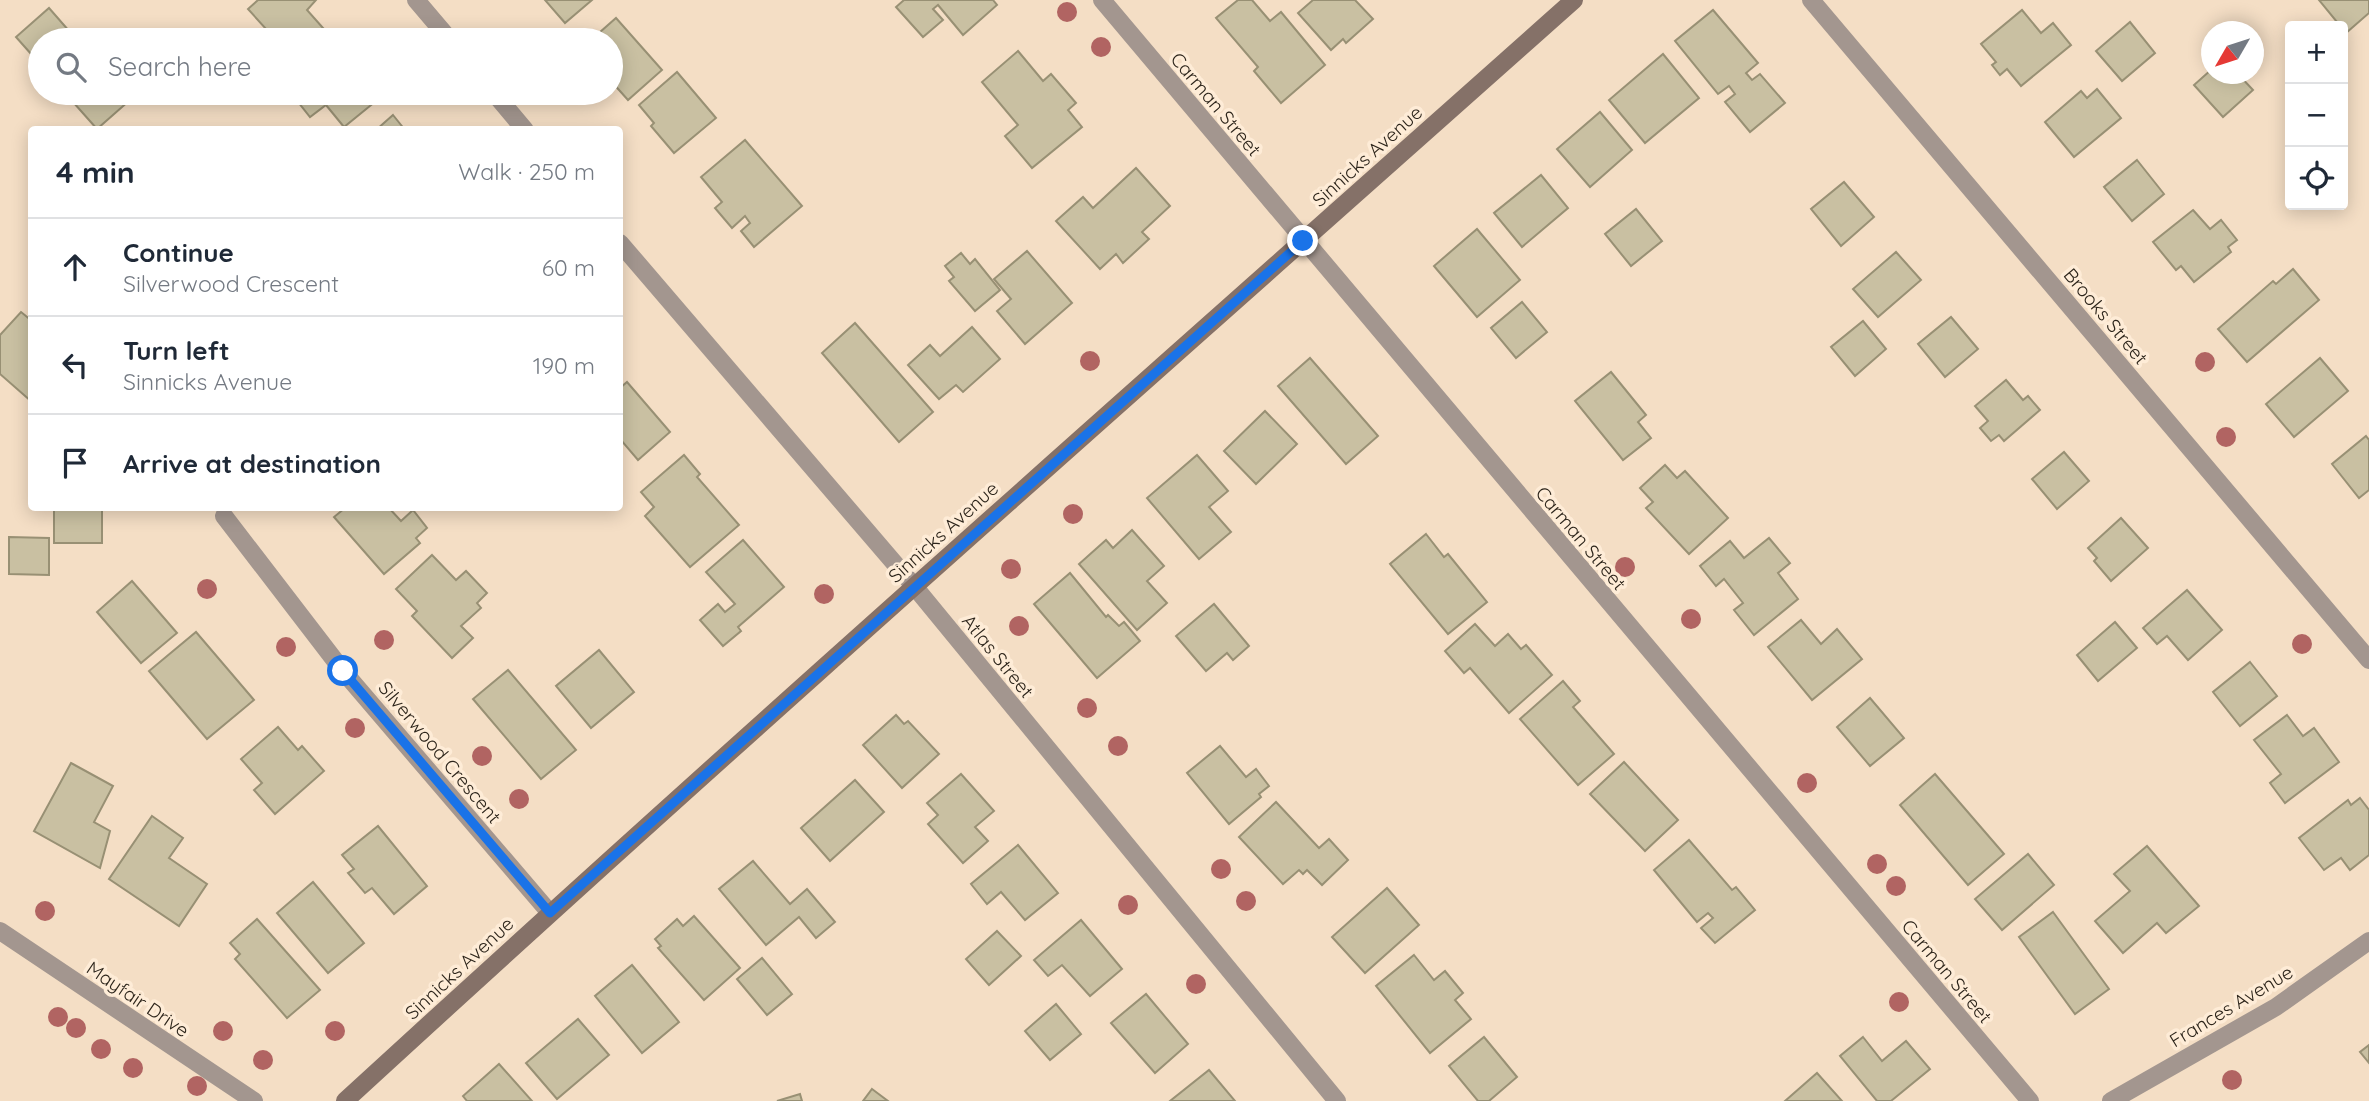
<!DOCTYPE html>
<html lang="en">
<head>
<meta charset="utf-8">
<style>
  :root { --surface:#fff; --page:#f2f2f3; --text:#1f2937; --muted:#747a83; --line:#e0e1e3 }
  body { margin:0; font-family:Quicksand,sans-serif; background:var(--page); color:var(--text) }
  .controls { position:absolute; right:21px; top:21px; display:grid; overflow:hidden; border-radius:7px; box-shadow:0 4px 18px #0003 }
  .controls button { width:63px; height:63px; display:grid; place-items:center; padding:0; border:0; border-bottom:2px solid var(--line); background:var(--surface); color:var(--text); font:35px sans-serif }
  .compass { position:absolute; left:2201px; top:21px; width:63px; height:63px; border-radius:50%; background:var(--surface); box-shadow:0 4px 18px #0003; rotate:231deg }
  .stop { position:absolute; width:21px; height:21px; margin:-16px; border:5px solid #1a73e8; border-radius:50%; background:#fff }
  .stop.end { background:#1a73e8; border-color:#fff; box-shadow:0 2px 7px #0008 }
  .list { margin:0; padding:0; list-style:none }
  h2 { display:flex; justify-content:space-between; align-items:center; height:91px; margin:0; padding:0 28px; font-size:30px }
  h2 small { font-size:23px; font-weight:400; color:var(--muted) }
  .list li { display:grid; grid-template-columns:46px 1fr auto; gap:21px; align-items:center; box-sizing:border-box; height:98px; padding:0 28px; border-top:2px solid var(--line) }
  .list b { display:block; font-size:26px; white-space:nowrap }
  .list p { margin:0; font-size:23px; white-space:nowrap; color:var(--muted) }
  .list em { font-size:23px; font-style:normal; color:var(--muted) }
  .icon { flex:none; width:38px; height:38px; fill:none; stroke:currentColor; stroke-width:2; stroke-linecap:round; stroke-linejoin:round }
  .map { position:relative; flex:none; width:2369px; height:1101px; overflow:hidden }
  .search { position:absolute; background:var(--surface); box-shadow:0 4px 18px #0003; left:28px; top:28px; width:595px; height:77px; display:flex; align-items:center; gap:18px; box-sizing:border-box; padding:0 24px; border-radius:38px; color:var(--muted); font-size:26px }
  .panel { position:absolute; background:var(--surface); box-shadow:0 4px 18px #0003; left:28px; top:126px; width:595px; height:385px; border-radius:7px }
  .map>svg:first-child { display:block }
  .building { fill:#c9c0a2; stroke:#989074; stroke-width:2 }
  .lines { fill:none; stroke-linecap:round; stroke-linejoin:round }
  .street { stroke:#a3968f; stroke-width:18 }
  .secondary { stroke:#857168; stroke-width:18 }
  .tree { fill:#b16462 }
  .route { stroke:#1a73e8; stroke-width:9 }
  .labels { text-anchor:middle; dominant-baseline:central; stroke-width:7; stroke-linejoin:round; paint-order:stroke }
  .street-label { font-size:19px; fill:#2d251b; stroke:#feecd7 }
</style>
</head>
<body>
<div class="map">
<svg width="2369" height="1101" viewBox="0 0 2369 1101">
  <rect width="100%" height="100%" fill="#f4dec5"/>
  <!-- building -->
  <g class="building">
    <path d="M258,0H316L307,10L323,28L310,40H276L248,9Z"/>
    <path d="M545,0H592L565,23Z"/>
    <path d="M904,0H993L997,5L963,35L938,5L933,9L943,20L923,37L896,7Z"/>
    <path d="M1238,0H1252L1270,21L1281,12L1325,65L1281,103L1254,71L1258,67L1216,18Z"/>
    <path d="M1313,0H1355L1373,19L1346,43L1343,39L1331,50L1298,13Z"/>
    <path d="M2319,0H2369V13L2346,33Z"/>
    <path d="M49,8L77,40H40V64L16,37Z"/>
    <path d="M1713,10L1758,63L1746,73L1752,80L1760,74L1785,103L1750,132L1725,102L1735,94L1729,86L1718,94L1675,41Z"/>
    <path d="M2022,10L2041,33L2053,23L2071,45L2021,86L2007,69L2000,75L1992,65L1996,62L1981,44Z"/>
    <path d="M616,18L662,70L628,100L611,81V40H591Z"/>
    <path d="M2130,22L2155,53L2122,81L2096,51Z"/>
    <path d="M1018,51L1043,81L1051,74L1076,103L1068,110L1082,127L1032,168L1005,136L1018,125L982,82Z"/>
    <path d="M1663,54L1699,98L1645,143L1609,100Z"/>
    <path d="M2212,69V74H2238L2253,90L2223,117L2194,85Z"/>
    <path d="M677,72L716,118L674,153L651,126L654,123L639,105Z"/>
    <path d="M2097,89L2121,118L2074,157L2045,122L2081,91L2087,98Z"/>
    <path d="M65,93H123L130,100L97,129Z"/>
    <path d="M291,93H377L381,97L344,127L326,105L310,117Z"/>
    <path d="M1600,112L1632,150L1590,187L1557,149Z"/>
    <path d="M393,115L405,130H376Z"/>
    <path d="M745,140L802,206L754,247L741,231L750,223L745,216L732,228L715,208L722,202L701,177Z"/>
    <path d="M2137,160L2164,194L2132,221L2104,187Z"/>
    <path d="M1136,168L1170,206L1142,232L1149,239L1123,263L1116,254L1100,269L1056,221L1083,197L1093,208Z"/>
    <path d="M1541,175L1568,208L1522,247L1494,213Z"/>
    <path d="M1844,182L1874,217L1841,246L1811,209Z"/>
    <path d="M1636,209L1662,241L1631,266L1605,234Z"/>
    <path d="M2193,210L2210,229L2221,220L2237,240L2228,247L2231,252L2194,282L2181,266L2176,270L2153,242Z"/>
    <path d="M1477,229L1520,280L1477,317L1434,266Z"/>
    <path d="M1027,251L1072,303L1025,344L997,311L1011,299L994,279Z"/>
    <path d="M1896,252L1921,280L1878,317L1853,289Z"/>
    <path d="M961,253L970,264L975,259L1000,290L975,311L949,281L954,277L945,266Z"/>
    <path d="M2293,269L2319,300L2247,362L2218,329L2273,281L2276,284Z"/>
    <path d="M1522,302L1547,332L1516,358L1491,328Z"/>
    <path d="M21,312L32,321V402L0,374V335Z"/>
    <path d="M1951,317L1978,349L1945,377L1918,344Z"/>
    <path d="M1863,321L1886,349L1855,376L1831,347Z"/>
    <path d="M855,323L933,412L899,442L822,353Z"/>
    <path d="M972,327L1000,359L963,392L956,385L939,399L908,365L930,345L940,356Z"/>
    <path d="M1310,358L1378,436L1346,464L1278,386Z"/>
    <path d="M2320,358L2348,391L2294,437L2266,404Z"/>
    <path d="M1611,372L1646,415L1638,422L1651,438L1623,460L1575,401Z"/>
    <path d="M2006,380L2023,400L2028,396L2040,410L2004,441L1999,435L1991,441L1980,428L1988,421L1975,406Z"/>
    <path d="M627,382L670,432L638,460L620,439V388Z"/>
    <path d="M1265,411L1297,444L1256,484L1224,451Z"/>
    <path d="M2366,436L2369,440V490L2359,498L2332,464Z"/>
    <path d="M2064,452L2089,481L2057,509L2032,479Z"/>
    <path d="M684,455L700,474L697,477L739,525L690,567L645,516L654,507L641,492Z"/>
    <path d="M1197,455L1228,491L1209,507L1231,532L1199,559L1147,498Z"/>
    <path d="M1665,465L1677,478L1685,471L1728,518L1689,554L1646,508L1653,502L1640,488Z"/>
    <rect x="54" y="508" width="48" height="35"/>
    <path d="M345,508H389L401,521L413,510L427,528L416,538L420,543L384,574L334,517Z"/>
    <path d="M2121,518L2148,548L2111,581L2094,561L2097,558L2088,548Z"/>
    <path d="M1132,530L1164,566L1147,581L1167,603L1137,630L1079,564L1106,540L1113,548Z"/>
    <path d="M1426,534L1444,557L1448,554L1487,602L1448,634L1390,564Z"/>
    <path d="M9,537L49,538V575L9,574Z"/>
    <path d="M1769,538L1790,563L1778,573L1798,599L1754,635L1734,610L1743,603L1724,579L1716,586L1700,566L1730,541L1744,558Z"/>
    <path d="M743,540L784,587L738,627L741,631L723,646L700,620L718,604L725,612L735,604L706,572Z"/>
    <path d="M432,555L456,580L466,571L487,593L477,603L481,608L461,626L473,638L452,658L412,616L417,611L396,589Z"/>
    <path d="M1070,573L1106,617L1108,615L1119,626L1124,622L1140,641L1097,678L1034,604Z"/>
    <path d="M132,581L177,633L141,663L97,612Z"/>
    <path d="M2187,590L2222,630L2188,660L2167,636L2157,644L2143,628Z"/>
    <path d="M1214,604L1249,646L1233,660L1227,653L1206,671L1176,636Z"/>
    <path d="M1801,620L1821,644L1837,629L1862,659L1812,700L1768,647Z"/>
    <path d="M2115,622L2137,648L2098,681L2077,655Z"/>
    <path d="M1475,624L1495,646L1508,634L1521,649L1526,645L1552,675L1509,713L1470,668L1464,673L1445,651Z"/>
    <path d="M196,632L254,700L207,739L149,671Z"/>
    <path d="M599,650L634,692L591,728L556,686Z"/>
    <path d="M2250,662L2277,696L2240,726L2213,692Z"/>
    <path d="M508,670L576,750L541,779L473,699Z"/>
    <path d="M1563,681L1580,701L1573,707L1614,754L1578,785L1520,719Z"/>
    <path d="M1870,698L1904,738L1870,766L1837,727Z"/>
    <path d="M896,715L904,724L908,721L939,754L902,788L863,745Z"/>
    <path d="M2287,715L2303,736L2314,728L2339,762L2285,803L2270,783L2281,774L2254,740Z"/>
    <path d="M278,727L298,750L302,746L324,771L275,814L254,790L262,783L241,759Z"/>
    <path d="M1220,746L1246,777L1256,769L1269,786L1259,794L1261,797L1229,824L1187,773Z"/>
    <path d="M1624,762L1678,820L1645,851L1590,794Z"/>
    <path d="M71,763L113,786L94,822L110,831L100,868L34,831Z"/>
    <path d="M961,774L994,811L975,827L988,841L963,863L928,824L938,815L927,803Z"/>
    <path d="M1935,774L2004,854L1968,885L1900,805Z"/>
    <path d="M855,780L884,812L830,861L801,828Z"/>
    <path d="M2360,798L2369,810V855L2350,870L2341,858L2324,870L2299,838L2348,800L2351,805Z"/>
    <path d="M1276,802L1319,848L1329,839L1348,860L1322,885L1307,870L1303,874L1299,870L1283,884L1239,837Z"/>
    <path d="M152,816L183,838L169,858L207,884L179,926L109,879Z"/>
    <path d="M378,826L427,886L394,914L372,888L365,893L348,873L354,869L342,855Z"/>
    <path d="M1689,840L1732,890L1736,887L1755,910L1715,943L1701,928L1713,918L1708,913L1697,922L1654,870Z"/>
    <path d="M1018,845L1058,893L1025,920L1001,892L987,904L971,884Z"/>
    <path d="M2147,846L2199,906L2166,933L2157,923L2123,953L2095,921L2130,891L2114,874Z"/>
    <path d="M2028,854L2054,885L2002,930L1975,899Z"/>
    <path d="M753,861L790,904L807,889L835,922L816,938L799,917L766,945L719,889Z"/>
    <path d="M313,882L364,943L328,973L277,913Z"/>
    <path d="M1387,888L1419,925L1365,973L1332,937Z"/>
    <path d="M2053,912L2109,989L2075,1014L2019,937Z"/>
    <path d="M694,916L740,968L704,1000L658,948L661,946L655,939L677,919L683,926Z"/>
    <path d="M257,919L320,990L287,1018L235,959L240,954L230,943Z"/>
    <path d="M1081,920L1122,969L1090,996L1062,965L1048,976L1034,960Z"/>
    <path d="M997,931L1021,956L989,985L966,959Z"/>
    <path d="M1414,955L1434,980L1445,971L1463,993L1455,1000L1471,1019L1430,1053L1376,986Z"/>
    <path d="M762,958L792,994L767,1015L737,979Z"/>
    <path d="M632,965L679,1022L642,1053L595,996Z"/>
    <path d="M1146,994L1188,1044L1155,1073L1111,1023Z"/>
    <path d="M1056,1004L1081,1034L1050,1060L1025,1031Z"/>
    <path d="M578,1019L609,1055L557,1099L526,1063Z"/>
    <path d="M1484,1037L1517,1077L1489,1101H1478L1449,1066Z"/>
    <path d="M1863,1037L1882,1061L1906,1041L1930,1069L1891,1101H1877L1840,1056Z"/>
    <path d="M2369,1045V1063L2360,1052Z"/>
    <path d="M499,1064L532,1101H467L463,1096Z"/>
    <path d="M1209,1070L1235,1101H1170Z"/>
    <path d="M1817,1073L1842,1101H1785Z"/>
    <path d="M872,1089L888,1101H863Z"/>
    <path d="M800,1094L802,1101H777Z"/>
  </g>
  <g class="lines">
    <!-- street -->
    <g class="street">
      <path d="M416,0L450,40"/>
      <path d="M1102,0L2030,1101"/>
      <path d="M1811,0L2369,660"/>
      <path d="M494,93L525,130"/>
      <path d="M620,243L914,586L1337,1101"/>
      <path d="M224,516L343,671L550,913"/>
      <path d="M0,931L254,1101"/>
      <path d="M2111,1101L2276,1007L2369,941"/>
    </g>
    <!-- secondary -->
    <path class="secondary" d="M345,1101C750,729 1163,366 1574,0"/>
  </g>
  <!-- trees -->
  <g class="tree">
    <circle cx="1067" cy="12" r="10"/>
    <circle cx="1101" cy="47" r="10"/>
    <circle cx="1090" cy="361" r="10"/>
    <circle cx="2205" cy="362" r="10"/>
    <circle cx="2226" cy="437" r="10"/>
    <circle cx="1073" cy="514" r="10"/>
    <circle cx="1625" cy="567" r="10"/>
    <circle cx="1011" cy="569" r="10"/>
    <circle cx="207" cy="589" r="10"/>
    <circle cx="824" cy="594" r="10"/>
    <circle cx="1691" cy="619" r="10"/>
    <circle cx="1019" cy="626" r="10"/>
    <circle cx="384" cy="640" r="10"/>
    <circle cx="2302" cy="644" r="10"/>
    <circle cx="286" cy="647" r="10"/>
    <circle cx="1087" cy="708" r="10"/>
    <circle cx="355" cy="728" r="10"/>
    <circle cx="1118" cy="746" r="10"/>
    <circle cx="482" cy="756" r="10"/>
    <circle cx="1807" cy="783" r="10"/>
    <circle cx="519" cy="799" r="10"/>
    <circle cx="1877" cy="864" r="10"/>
    <circle cx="1221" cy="869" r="10"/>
    <circle cx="1896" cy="886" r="10"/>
    <circle cx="1246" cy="901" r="10"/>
    <circle cx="1128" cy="905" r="10"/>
    <circle cx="45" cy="911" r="10"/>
    <circle cx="1196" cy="984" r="10"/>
    <circle cx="1899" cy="1002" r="10"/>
    <circle cx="58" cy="1017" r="10"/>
    <circle cx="76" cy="1028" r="10"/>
    <circle cx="223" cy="1031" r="10"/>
    <circle cx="335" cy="1031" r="10"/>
    <circle cx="101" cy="1049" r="10"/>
    <circle cx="263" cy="1060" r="10"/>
    <circle cx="133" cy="1068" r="10"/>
    <circle cx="2232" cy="1080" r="10"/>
    <circle cx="197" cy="1086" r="10"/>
  </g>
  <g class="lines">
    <!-- route -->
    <path class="route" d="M343,671L550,913L1303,241"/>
  </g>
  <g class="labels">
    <!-- street labels -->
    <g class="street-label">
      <text transform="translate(1216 104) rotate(50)">Carman Street</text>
      <text transform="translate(1367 156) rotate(-42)">Sinnicks Avenue</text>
      <text transform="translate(2106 316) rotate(50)">Brooks Street</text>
      <text transform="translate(943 532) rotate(-42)">Sinnicks Avenue</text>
      <text transform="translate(1581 538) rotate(50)">Carman Street</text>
      <text transform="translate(998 656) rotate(51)">Atlas Street</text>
      <text transform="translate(440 752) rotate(50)">Silverwood Crescent</text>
      <text transform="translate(459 968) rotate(-43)">Sinnicks Avenue</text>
      <text transform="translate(1947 971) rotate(50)">Carman Street</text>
      <text transform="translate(138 999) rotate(34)">Mayfair Drive</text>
      <text transform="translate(2231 1006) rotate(-31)">Frances Avenue</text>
    </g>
  </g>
</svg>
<div class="controls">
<button>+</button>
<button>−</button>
<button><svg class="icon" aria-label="locate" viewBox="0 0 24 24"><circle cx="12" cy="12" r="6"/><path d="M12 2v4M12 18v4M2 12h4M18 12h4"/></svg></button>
</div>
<svg class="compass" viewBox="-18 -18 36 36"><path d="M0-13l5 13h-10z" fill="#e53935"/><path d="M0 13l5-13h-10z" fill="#747a83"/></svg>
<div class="stop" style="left:343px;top:671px"></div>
<div class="stop end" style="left:1303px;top:241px"></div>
<div class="search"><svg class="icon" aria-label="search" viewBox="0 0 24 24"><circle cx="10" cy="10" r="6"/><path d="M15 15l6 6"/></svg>Search here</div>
<section class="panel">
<h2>4 min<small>Walk · 250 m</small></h2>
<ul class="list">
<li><svg class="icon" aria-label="ahead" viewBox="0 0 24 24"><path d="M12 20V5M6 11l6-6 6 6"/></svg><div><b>Continue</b><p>Silverwood Crescent</p></div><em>60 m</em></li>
<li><svg class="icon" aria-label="left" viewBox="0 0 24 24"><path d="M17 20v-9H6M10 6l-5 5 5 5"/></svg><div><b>Turn left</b><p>Sinnicks Avenue</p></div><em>190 m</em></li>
<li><svg class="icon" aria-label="arrive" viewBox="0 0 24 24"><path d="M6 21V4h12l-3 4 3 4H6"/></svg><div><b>Arrive at destination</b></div></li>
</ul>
</section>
</div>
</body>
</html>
